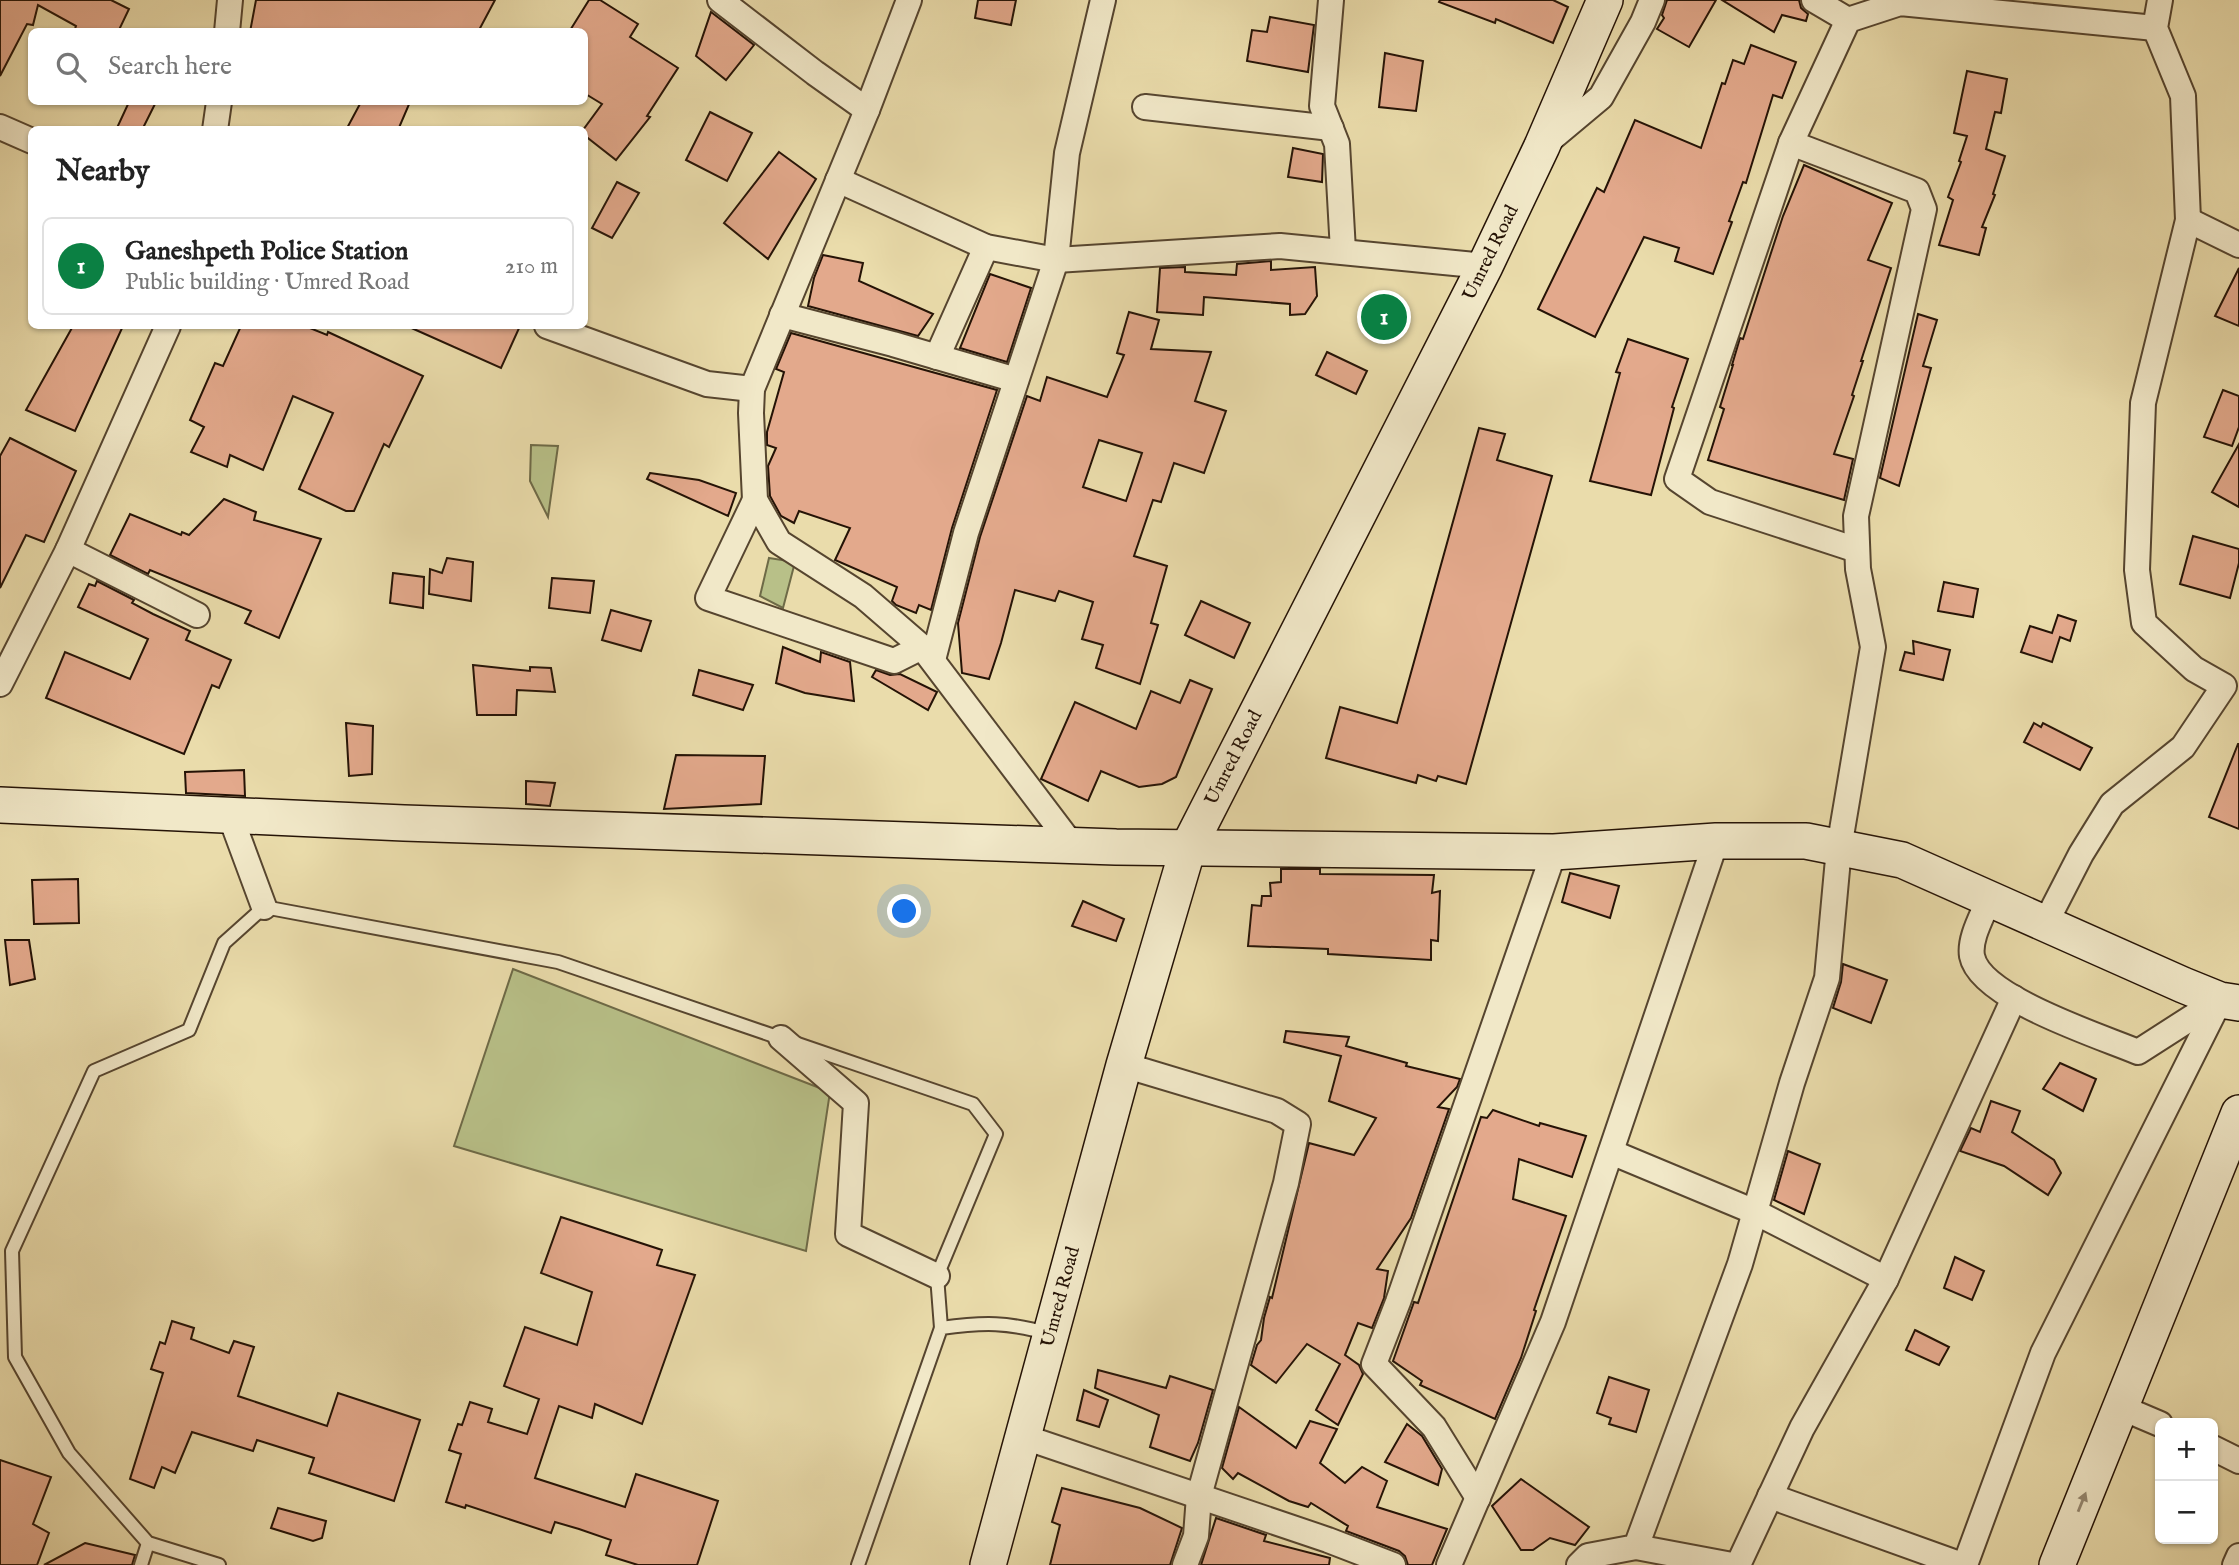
<!DOCTYPE html>
<html lang="en">
<head>
<meta charset="utf-8">
<style>
  :root { --surface:#fff; --page:#f6f6f6; --text:#222; --muted:#767676; --line:#e0e0e0; --accent:#0b8043 }
  body { margin:0; font-family:"IM FELL English",serif; background:var(--page); color:var(--text) }
  .controls { position:absolute; right:21px; bottom:21px; display:grid; overflow:hidden; border-radius:10px; box-shadow:0 2px 5px #0004 }
  .controls button { width:63px; height:63px; display:grid; place-items:center; padding:0; border:0; border-bottom:2px solid var(--line); background:var(--surface); color:var(--text); font:35px sans-serif }
  .you { position:absolute; left:905px; top:912px; width:24px; height:24px; margin:-18px; border:5px solid #fff; border-radius:50%; background:#1a73e8; box-shadow:0 0 0 10px #1a73e833 }
  .badge { display:grid; place-items:center; width:46px; height:46px; border-radius:50%; background:var(--accent); color:#fff; font-size:23px; font-weight:700 }
  .pin { position:absolute; translate:-50% -50%; border:4px solid #fff; box-shadow:0 2px 7px #0006 }
  .list { margin:0; padding:0; list-style:none }
  h2 { display:flex; justify-content:space-between; align-items:center; height:91px; margin:0; padding:0 28px; font-size:30px }
  h2 small { font-size:23px; font-weight:400; color:var(--muted) }
  .list li { display:grid; grid-template-columns:46px 1fr auto; gap:21px; align-items:center; box-sizing:border-box; height:98px; margin:0 14px 14px; padding:0 14px; border:2px solid var(--line); border-radius:10px }
  .list b { display:block; font-size:26px; white-space:nowrap }
  .list p { margin:0; font-size:23px; white-space:nowrap; color:var(--muted) }
  .list em { font-size:23px; font-style:normal; color:var(--muted) }
  .icon { flex:none; width:38px; height:38px; fill:none; stroke:currentColor; stroke-width:2; stroke-linecap:round; stroke-linejoin:round }
  .map { position:relative; flex:none; width:2239px; height:1565px; overflow:hidden }
  .search { position:absolute; background:var(--surface); box-shadow:0 2px 5px #0004; left:28px; top:28px; width:560px; height:77px; display:flex; align-items:center; gap:18px; box-sizing:border-box; padding:0 24px; border-radius:10px; color:var(--muted); font-size:26px }
  .panel { position:absolute; background:var(--surface); box-shadow:0 2px 5px #0004; left:28px; top:126px; width:560px; height:203px; border-radius:10px }
  .map>svg:first-child { display:block }
  .park { fill:#b8c088; stroke:#6e6a47; stroke-width:2 }
  .building { fill:#e3a98c; stroke:#251306; stroke-width:2; fill-rule:evenodd }
  .lines { fill:none; stroke-linecap:round; stroke-linejoin:round }
  .lane-casing { stroke:#56452f; stroke-width:16 }
  .street-casing { stroke:#56452f; stroke-width:28 }
  .secondary-casing { stroke:#251306; stroke-width:38 }
  .lane { stroke:#f1e8c8; stroke-width:12 }
  .street { stroke:#f1e8c8; stroke-width:24 }
  .secondary { stroke:#f1e8c8; stroke-width:35 }
  .oneway { fill:#958871 }
  .labels { text-anchor:middle; dominant-baseline:central; stroke-width:7; stroke-linejoin:round; paint-order:stroke }
  .street-label { font-size:19px; fill:#251306; stroke:#f1e8c8 }
</style>
</head>
<body>
<div class="map">
<svg width="2239" height="1565" viewBox="0 0 2239 1565">
  <rect width="100%" height="100%" fill="#eadcab"/>
  <filter id="stains"><feTurbulence type="fractalNoise" baseFrequency=".00286" numOctaves="4"/><feColorMatrix values="0 0 0 0 .2 0 0 0 0 .09 0 0 0 0 .02 0 0 0 .5 -.17"/></filter>
  <radialGradient id="worn" r=".72"><stop offset=".6" stop-color="#630" stop-opacity="0"/><stop offset="1" stop-color="#630" stop-opacity=".3"/></radialGradient>
  <!-- park -->
  <g class="park">
    <path d="M531,445L558,446L548,517L530,481Z"/>
    <path d="M769,558L795,562L783,608L760,596Z"/>
    <path d="M513,969L830,1092L806,1251L454,1146Z"/>
  </g>
  <!-- building -->
  <g class="building">
    <path d="M0,0H111L129,9L118,32H74L76,26L38,5L33,25L27,24L0,76Z"/>
    <path d="M256,0H495L478,32H250Z"/>
    <path d="M589,0H600L638,24L630,37L678,68L647,116L650,117L616,160L584,135V130H583L602,104L584,93V32H569Z"/>
    <path d="M978,0H1016L1011,25L975,18Z"/>
    <path d="M1440,0H1553L1568,7L1553,43L1496,19L1495,23L1439,2Z"/>
    <path d="M1667,0H1716L1689,47L1657,29L1664,18L1662,15Z"/>
    <path d="M1722,0H1799L1801,8L1808,14L1806,21L1782,15L1774,32Z"/>
    <path d="M711,12L754,45L726,80L696,56Z"/>
    <path d="M1270,17L1314,25L1308,72L1247,61L1252,30L1267,32Z"/>
    <path d="M1751,45L1796,62L1782,98L1773,95L1746,183L1743,182L1729,221L1732,222L1713,274L1675,261L1679,248L1644,237L1595,337L1538,309L1597,188L1604,192L1635,120L1701,148L1722,83L1725,84L1733,60L1744,64Z"/>
    <path d="M1385,53L1423,61L1416,111L1379,107Z"/>
    <path d="M1967,71L2007,79L2001,113L1995,112L1986,149L2005,156L1993,194L1995,195L1982,227L1986,228L1979,255L1939,245L1953,200L1948,197L1961,162L1959,161L1967,136L1954,133Z"/>
    <path d="M129,102H156L142,130H116Z"/>
    <path d="M361,102H410L398,130H346Z"/>
    <path d="M710,112L752,133L727,181L686,160Z"/>
    <path d="M1293,148L1323,154L1322,182L1288,177Z"/>
    <path d="M779,152L816,179L768,259L724,223Z"/>
    <path d="M1804,165L1892,203L1868,260L1891,268L1861,361H1863L1852,395L1854,396L1834,454L1853,459L1844,500L1708,460L1724,409L1720,407L1733,365H1732L1740,338L1743,339L1783,216Z"/>
    <path d="M617,182L639,193L612,238L592,228Z"/>
    <path d="M823,255L863,263L859,281L933,314L918,336L808,306L814,278Z"/>
    <path d="M1271,261V270L1315,267L1317,296L1305,314L1290,315V304L1204,297L1203,315L1157,312L1160,268L1185,267V272L1236,275L1237,264Z"/>
    <path d="M2239,268V326L2215,316Z"/>
    <path d="M990,274L1031,288L1007,362L960,348Z"/>
    <path d="M1129,312L1159,320L1151,349L1211,352L1195,401L1226,411L1204,473L1174,463L1161,502L1153,500L1134,556L1167,566L1151,623L1158,625L1140,684L1096,668L1103,645L1082,639L1093,602L1059,591L1055,601L1015,590L1001,643L989,679L962,673L958,623L980,537L1027,396L1040,401L1047,377L1107,397L1124,355L1117,353ZM1099,440L1142,453L1126,501L1083,487Z"/>
    <path d="M1918,314L1937,320L1923,366L1931,368L1899,486L1880,478Z"/>
    <path d="M73,326H123L75,431L26,410Z"/>
    <path d="M241,326H305L327,335L328,332L423,376L389,447L384,444L354,511H346L299,489L333,413L293,396L263,470L230,455L227,467L191,452L204,427L190,420L215,363L223,366Z"/>
    <path d="M407,326H520L501,368Z"/>
    <path d="M791,333L997,390L952,528L931,610L919,605L916,613L896,605L892,601L897,587L835,560L850,528L799,511L794,523L781,516L770,496L768,466L776,448L767,445V432L784,372L776,369Z"/>
    <path d="M1628,339L1688,359L1672,407L1674,408L1651,495L1590,481L1620,373L1616,372Z"/>
    <path d="M1327,352L1367,371L1356,394L1316,375Z"/>
    <path d="M2223,390L2239,396V427L2232,446L2204,437Z"/>
    <path d="M1479,428L1505,434L1497,460L1552,476L1466,784L1438,776L1436,781L1418,775L1416,783L1326,758L1340,707L1397,723Z"/>
    <path d="M10,438L76,471L44,542L26,535L0,588V456Z"/>
    <path d="M2239,444V507L2212,492Z"/>
    <path d="M650,473L699,480L736,493L728,516L647,479Z"/>
    <path d="M224,499L256,512L254,520L321,539L279,638L245,623L251,611L150,570L148,574L110,555L130,514L181,535L182,532L189,535Z"/>
    <path d="M2193,536L2239,549V563L2230,598L2180,584Z"/>
    <path d="M447,558L473,562L471,601L429,594L430,569L442,573Z"/>
    <path d="M393,573L424,577L423,608L390,603Z"/>
    <path d="M552,578L594,581L590,613L549,608Z"/>
    <path d="M97,581L134,600L132,603L153,614L190,631L186,640L231,660L219,688L212,685L184,754L46,698L65,652L130,679L148,639L78,607L89,584L95,586Z"/>
    <path d="M1944,582L1978,589L1973,617L1938,611Z"/>
    <path d="M1201,601L1250,623L1234,658L1185,635Z"/>
    <path d="M611,610L651,621L641,651L602,640Z"/>
    <path d="M2058,615L2076,621L2070,641L2060,637L2052,662L2021,652L2030,626L2052,633Z"/>
    <path d="M1913,641L1950,650L1943,680L1900,670L1905,652L1914,654Z"/>
    <path d="M783,647L820,662L821,652L850,662L854,701L805,693L776,683Z"/>
    <path d="M473,665L530,671V667L551,668L555,692L517,690L516,715H477Z"/>
    <path d="M699,670L753,685L743,710L693,695Z"/>
    <path d="M876,670L890,675L900,674L937,692L928,710L872,677Z"/>
    <path d="M1190,680L1212,689L1176,777L1162,784L1139,787L1101,771L1088,801L1041,779L1075,702L1136,729L1151,691L1180,703Z"/>
    <path d="M346,723L373,726L372,774L349,776Z"/>
    <path d="M2034,723L2041,727L2043,723L2092,748L2080,770L2024,742Z"/>
    <path d="M2238,744H2239V829L2209,817Z"/>
    <path d="M676,755L765,756L761,804L664,809Z"/>
    <path d="M244,770L245,796L186,793L185,772Z"/>
    <path d="M526,781L555,783L550,806L526,804Z"/>
    <path d="M1281,869H1320V874L1434,875L1432,893L1440,891L1438,941L1431,940V960L1328,954V949L1248,946L1252,905L1261,906L1262,896H1271L1270,883L1281,882Z"/>
    <path d="M1570,873L1619,886L1610,918L1562,902Z"/>
    <path d="M78,879L79,923L34,924L32,880Z"/>
    <path d="M1083,901L1124,919L1116,941L1072,926Z"/>
    <path d="M5,940H29L35,979L10,985Z"/>
    <path d="M1843,964L1887,980L1871,1023L1833,1008L1841,982Z"/>
    <path d="M1286,1031L1349,1037L1346,1046L1407,1063L1406,1066L1460,1079L1457,1087L1438,1107L1449,1109L1411,1218L1377,1269L1388,1271L1384,1298L1372,1328L1358,1323L1345,1355L1359,1365L1363,1374L1338,1425L1316,1410L1340,1364L1307,1344L1276,1383L1251,1365L1257,1345L1261,1340L1264,1318L1270,1297L1272,1298L1309,1143L1354,1155L1376,1118L1329,1101L1341,1056L1284,1042Z"/>
    <path d="M2060,1063L2096,1079L2083,1111L2043,1089Z"/>
    <path d="M1991,1101L2020,1111L2012,1132L2054,1160L2061,1173L2048,1195L2004,1166L1960,1151L1971,1128L1980,1132Z"/>
    <path d="M1493,1110L1539,1126L1540,1123L1586,1136L1572,1177L1519,1159L1513,1199L1566,1216L1534,1310L1536,1311L1521,1358L1495,1419L1420,1385L1422,1381L1393,1361L1414,1302L1418,1303L1481,1117L1487,1118Z"/>
    <path d="M1788,1151L1820,1164L1804,1214L1774,1200Z"/>
    <path d="M561,1217L662,1250L657,1265L695,1275L642,1424L595,1404L592,1418L559,1406L535,1478L625,1507L636,1474L718,1501L697,1565H638L606,1555L611,1540L579,1529L555,1522L551,1533L466,1505L465,1508L446,1502L461,1454L449,1450L458,1424L462,1425L470,1402L492,1409L488,1422L527,1434L539,1399L504,1386L525,1327L577,1345L592,1292L541,1273Z"/>
    <path d="M1955,1257L1984,1271L1972,1300L1944,1288Z"/>
    <path d="M172,1321L194,1328L191,1339L229,1353L234,1341L254,1347L238,1396L327,1426L338,1393L420,1420L394,1501L309,1473L314,1458L257,1440L253,1451L192,1432L175,1473L162,1467L154,1488L130,1479L163,1373L151,1369L160,1342L165,1344Z"/>
    <path d="M1915,1330L1949,1347L1939,1365L1906,1350Z"/>
    <path d="M1098,1370L1166,1388L1170,1376L1213,1390L1198,1443L1190,1461L1150,1447L1159,1415L1095,1388Z"/>
    <path d="M1609,1377L1649,1390L1636,1432L1609,1424L1611,1418L1597,1413Z"/>
    <path d="M1084,1390L1108,1400L1099,1427L1077,1420Z"/>
    <path d="M1239,1407L1296,1448L1310,1421L1337,1429L1320,1463L1345,1483L1362,1467L1387,1481L1377,1507L1447,1529L1432,1565H1408L1405,1556L1399,1551L1346,1531L1348,1526L1311,1503L1308,1507L1289,1501L1238,1473L1233,1479L1222,1468Z"/>
    <path d="M1407,1424L1422,1436L1442,1469L1438,1485L1385,1462Z"/>
    <path d="M0,1460L51,1477L33,1524L49,1533L37,1565H0Z"/>
    <path d="M1521,1479L1589,1527L1575,1545L1550,1538L1533,1550H1521L1492,1506Z"/>
    <path d="M1062,1488L1140,1508L1182,1528L1170,1565H1050L1060,1525L1052,1522Z"/>
    <path d="M278,1508L326,1521L322,1538L313,1541L271,1528Z"/>
    <path d="M1216,1518L1266,1535L1264,1541L1330,1558L1329,1565H1201Z"/>
    <path d="M85,1543L135,1555L132,1565H44Z"/>
  </g>
  <g class="lines">
    <defs>
      <g id="lane">
        <path d="M141,1565L148,1543"/>
        <path d="M219,1565L148,1543L69,1453L15,1357L12,1251L94,1071L189,1030L224,943L264,907L558,962L973,1104L996,1134L937,1276L941,1328"/>
        <path d="M858,1565L941,1328C985,1322 1007,1322 1050,1334"/>
      </g>
      <g id="street">
        <path d="M720,0L815,73L867,110"/>
        <path d="M909,0L867,110L752,389L751,413L755,500L779,542L863,596L922,647L1072,845"/>
        <path d="M1331,0L1322,106L1337,144L1343,251"/>
        <path d="M1814,0L1848,20"/>
        <path d="M227,32L230,0"/>
        <path d="M1145,107L1331,128"/>
        <path d="M0,127L32,141"/>
        <path d="M215,130L219,102"/>
        <path d="M1546,143L1601,97L1643,22L1652,0"/>
        <path d="M838,180L986,247L1056,260L1280,246L1485,266"/>
        <path d="M2188,220L2239,245"/>
        <path d="M782,315L893,344L1016,380"/>
        <path d="M547,326L707,384L752,389"/>
        <path d="M937,357L986,247"/>
        <path d="M755,500L708,598L894,661L922,647"/>
        <path d="M68,550L197,615"/>
        <path d="M1857,550L1710,502L1677,479L1791,143L1848,20L1900,3L2155,28"/>
        <path d="M933,660L966,533L1056,260L1067,153L1103,0"/>
        <path d="M0,684L68,550L168,326"/>
        <path d="M234,826L264,907"/>
        <path d="M1989,899C1983,915 1969,938 1972,956C1980,998 2100,1036 2138,1052L2219,1000"/>
        <path d="M2045,924L2081,854L2112,804L2183,747L2224,686L2194,669L2144,623L2137,570L2143,403L2188,220L2183,96L2155,28L2160,0"/>
        <path d="M781,1038L856,1103L848,1234L937,1276"/>
        <path d="M1124,1065L1277,1111L1298,1124L1286,1183L1199,1496L1196,1536L1185,1565"/>
        <path d="M1611,1152L1755,1212L1886,1279"/>
        <path d="M2120,1407L2160,1424"/>
        <path d="M1024,1437L1328,1540L1393,1565"/>
        <path d="M2213,1448L2239,1461"/>
        <path d="M1770,1496L1962,1565"/>
        <path d="M1478,1498L1434,1427L1374,1364L1398,1302L1554,852"/>
        <path d="M1636,1547L1732,1565"/>
        <path d="M1449,1565L1553,1322L1716,841"/>
        <path d="M1579,1565L1588,1556L1636,1547L1740,1264L1792,1083L1827,978L1839,848L1873,647L1858,569L1856,516L1924,209L1917,191L1791,143"/>
        <path d="M1738,1565L1802,1428L1886,1279L2014,998"/>
        <path d="M1965,1565L2043,1353L2220,1000"/>
        <path d="M2235,1565L2239,1556"/>
      </g>
      <g id="secondary">
        <path d="M0,805L404,823L1116,847L1554,852L1716,841H1806L1902,860L2183,985L2220,1000L2239,1003"/>
        <path d="M988,1565L1124,1065L1188,848L1485,266L1542,146L1605,0"/>
        <path d="M2057,1565L2239,1113"/>
      </g>
    </defs>
    <!-- lane casing -->
    <use href="#lane" class="lane-casing"/>
    <!-- street casing -->
    <use href="#street" class="street-casing"/>
    <!-- secondary casing -->
    <use href="#secondary" class="secondary-casing"/>
    <!-- lane -->
    <use href="#lane" class="lane"/>
    <!-- street -->
    <use href="#street" class="street"/>
    <!-- secondary -->
    <use href="#secondary" class="secondary"/>
  </g>
  <!-- one-way arrows -->
  <defs><path id="oneway-solid" d="M-6-.8H1V-3.2L6.5 0L1 3.2V.8H-6Z" transform="scale(1.75)"/></defs>
  <use class="oneway" href="#oneway-solid" transform="translate(2082 1502) rotate(-68)"/>
  <g class="labels">
    <!-- street labels -->
    <g class="street-label">
      <text transform="translate(1491 253) rotate(-64)">Umred Road</text>
      <text transform="translate(1234 758) rotate(-63)">Umred Road</text>
      <text transform="translate(1061 1297) rotate(-75)">Umred Road</text>
    </g>
  </g>
  <rect width="100%" height="100%" filter="url(#stains)"/>
  <rect width="100%" height="100%" fill="url(#worn)"/>
</svg>
<div class="controls">
<button>+</button>
<button>−</button>
</div>
<div class="you"></div>
<div class="pin badge" style="left:1384px;top:317px">1</div>
<div class="search"><svg class="icon" aria-label="search" viewBox="0 0 24 24"><circle cx="10" cy="10" r="6"/><path d="M15 15l6 6"/></svg>Search here</div>
<section class="panel">
<h2>Nearby<small></small></h2>
<ul class="list">
<li><span class="badge">1</span><div><b>Ganeshpeth Police Station</b><p>Public building · Umred Road</p></div><em>210 m</em></li>
</ul>
</section>
</div>
</body>
</html>
